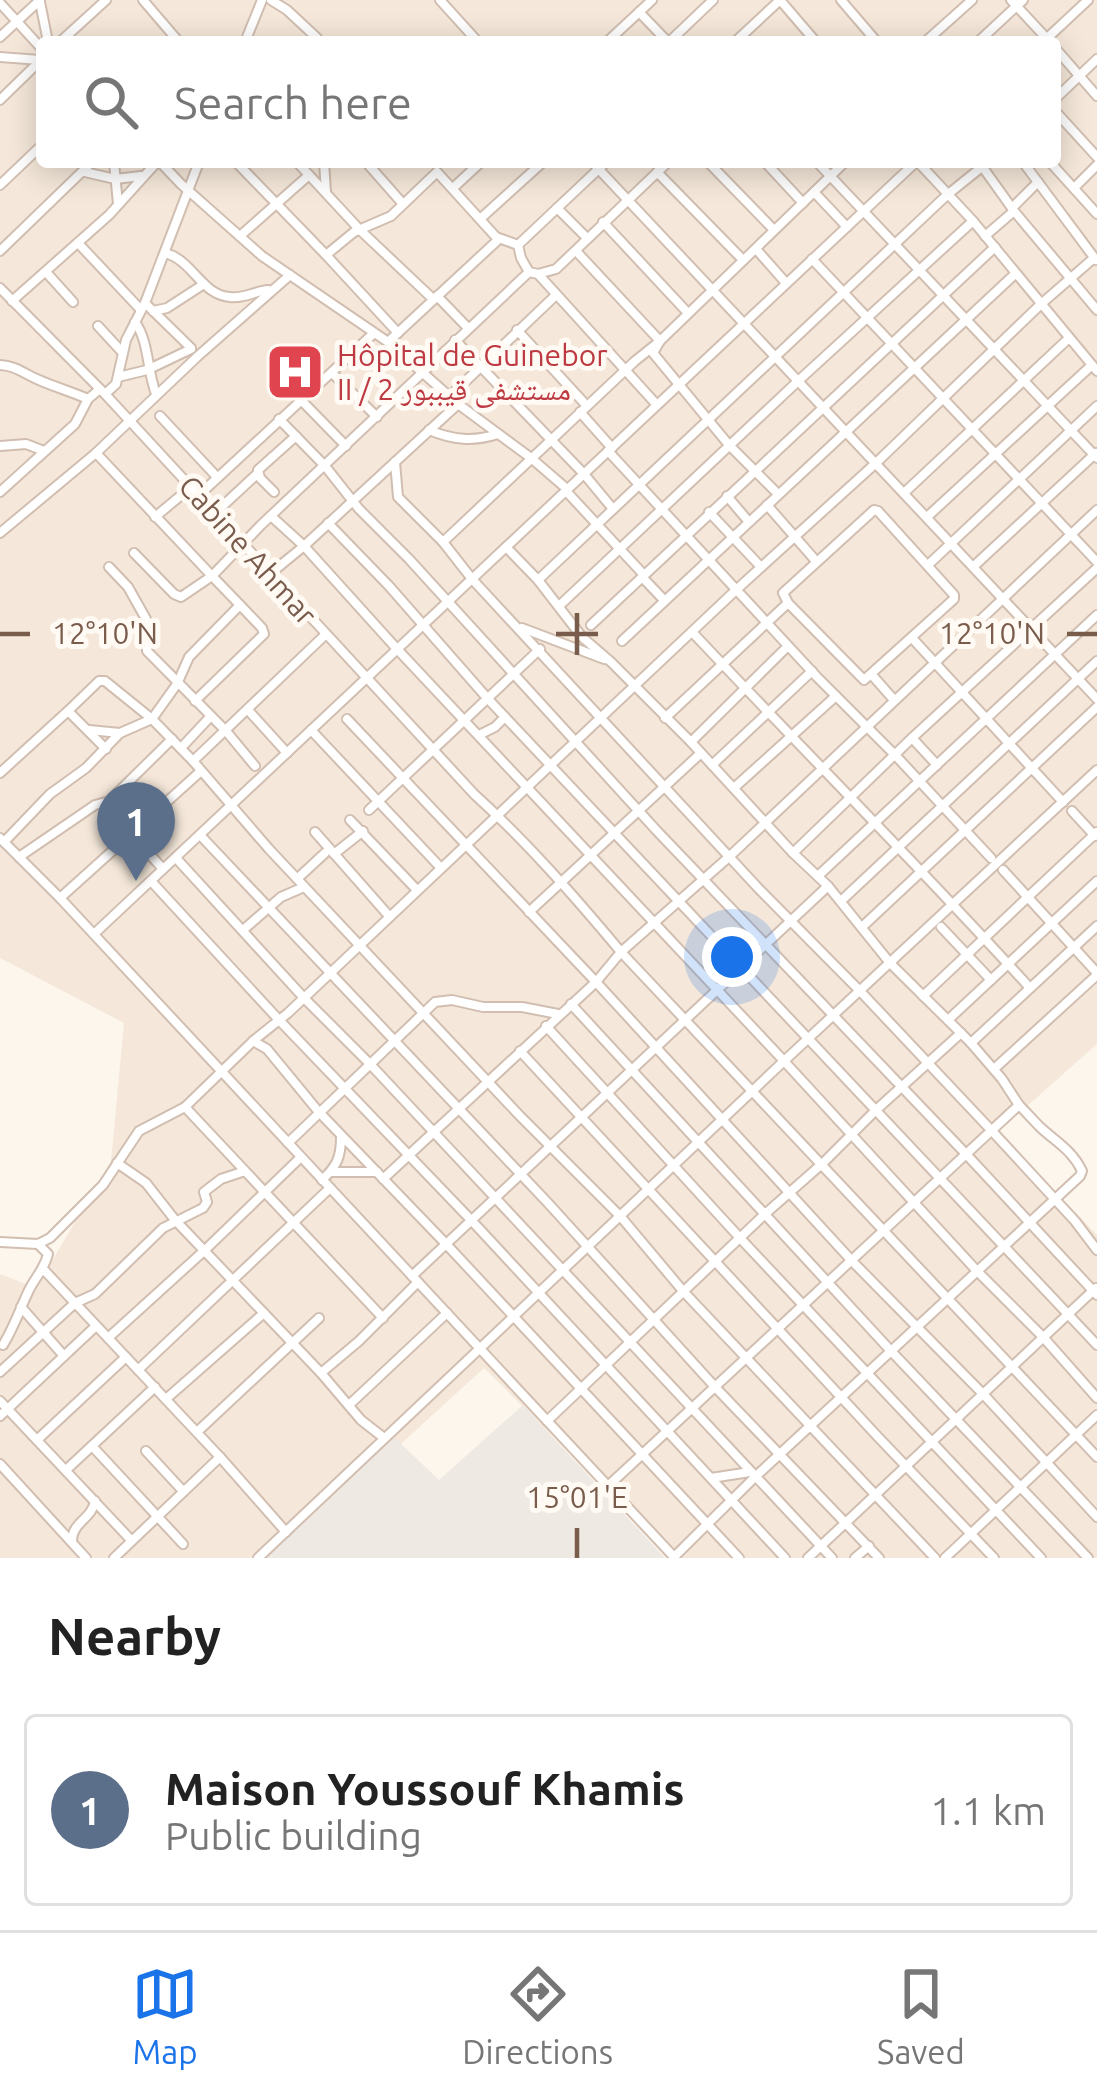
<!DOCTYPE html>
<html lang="en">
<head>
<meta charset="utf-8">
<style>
  :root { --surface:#fff; --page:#f6f6f6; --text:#222; --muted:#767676; --line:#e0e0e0; --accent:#1a73e8 }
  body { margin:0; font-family:Ubuntu,"Noto Naskh Arabic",sans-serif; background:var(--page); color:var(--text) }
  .you { position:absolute; left:732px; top:957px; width:42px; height:42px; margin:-30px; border:9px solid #fff; border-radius:50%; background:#1a73e8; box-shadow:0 0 0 18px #1a73e833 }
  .badge { display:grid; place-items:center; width:78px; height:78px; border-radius:50%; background:var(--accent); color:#fff; font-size:39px; font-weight:700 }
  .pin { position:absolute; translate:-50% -99px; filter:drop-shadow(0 3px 6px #0008) }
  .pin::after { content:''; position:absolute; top:63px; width:42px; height:36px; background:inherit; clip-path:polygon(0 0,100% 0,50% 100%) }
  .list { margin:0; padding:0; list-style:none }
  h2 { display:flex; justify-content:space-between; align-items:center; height:156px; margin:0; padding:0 48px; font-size:51px }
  h2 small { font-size:39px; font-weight:400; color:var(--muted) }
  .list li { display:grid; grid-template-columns:78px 1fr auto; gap:36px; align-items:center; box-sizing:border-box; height:192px; margin:0 24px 24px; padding:0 24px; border:3px solid var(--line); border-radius:12px }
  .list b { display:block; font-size:45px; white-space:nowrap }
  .list p { margin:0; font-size:39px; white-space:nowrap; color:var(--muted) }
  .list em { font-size:39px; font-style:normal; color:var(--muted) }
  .icon { flex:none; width:66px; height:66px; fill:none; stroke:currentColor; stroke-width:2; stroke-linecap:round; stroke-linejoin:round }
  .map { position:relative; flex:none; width:1097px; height:1558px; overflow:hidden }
  .search { position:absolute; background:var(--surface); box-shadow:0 6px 30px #0003; left:36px; right:36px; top:36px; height:132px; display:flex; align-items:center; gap:30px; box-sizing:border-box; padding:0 42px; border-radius:12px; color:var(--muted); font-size:45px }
  .sheet { height:372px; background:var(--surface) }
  nav { display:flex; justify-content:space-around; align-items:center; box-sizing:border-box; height:168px; border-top:3px solid var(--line); background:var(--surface); font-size:33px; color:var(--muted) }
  nav a { display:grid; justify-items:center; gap:6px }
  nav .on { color:var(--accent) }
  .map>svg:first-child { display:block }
  .residential { fill:#f5e8da; fill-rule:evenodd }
  .industrial { fill:#efe9e4 }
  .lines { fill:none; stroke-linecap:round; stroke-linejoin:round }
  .minor-casing { stroke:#d1beb0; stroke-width:12 }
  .minor { stroke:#fff; stroke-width:8 }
  .ticks { fill:none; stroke:#7a5c4d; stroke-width:4.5 }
  .labels { text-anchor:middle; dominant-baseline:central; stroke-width:10; stroke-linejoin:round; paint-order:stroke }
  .health-label { font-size:30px; fill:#be3a42; stroke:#fffaf3; text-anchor:start }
  .street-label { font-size:30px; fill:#7a5c4d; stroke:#fffaf3 }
  .ticks-label { font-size:30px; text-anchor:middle; fill:#7a5c4d; stroke:#fffaf3; stroke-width:10; stroke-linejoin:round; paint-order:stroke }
</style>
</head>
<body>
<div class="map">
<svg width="1097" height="1558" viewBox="0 0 1097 1558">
  <rect width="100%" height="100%" fill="#fdf6ec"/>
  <!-- residential -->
  <path class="residential" d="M0,0H1097V1044L998,1132L1097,1235V1558H677L484,1368L333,1506L271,1558H0V1274L36,1288L111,1161L124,1023L0,958ZM42,42H1055V162H42Z"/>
  <!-- industrial -->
  <path class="industrial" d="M523,1405L665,1558H269L267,1555L394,1437L439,1480Z"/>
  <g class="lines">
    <defs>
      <g id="minor">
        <path d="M143,0L179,42"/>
        <path d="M271,0L287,10L317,38L318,42"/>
        <path d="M440,0L478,42"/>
        <path d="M841,0L877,42"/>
        <path d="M1011,0L1049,41"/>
        <path d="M40,2L48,42"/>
        <path d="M0,3L42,49"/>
        <path d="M639,12L668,42"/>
        <path d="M0,37L40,0"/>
        <path d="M60,42L106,0"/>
        <path d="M245,42L262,0"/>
        <path d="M607,42L652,0"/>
        <path d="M669,42L713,0"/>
        <path d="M735,42L780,0L816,42"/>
        <path d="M925,42L972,0"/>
        <path d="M978,42L1023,0"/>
        <path d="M1043,42L1088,0"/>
        <path d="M1055,48L1097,96"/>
        <path d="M0,57L40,60"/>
        <path d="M1055,99L1097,59"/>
        <path d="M0,100L42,59"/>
        <path d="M1055,111L1097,157"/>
        <path d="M114,162L118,204"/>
        <path d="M160,162L181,184L262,256L388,342L458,404L531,458L567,489"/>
        <path d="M236,162L326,255"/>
        <path d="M297,162L360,230L433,299"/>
        <path d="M324,162L326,192"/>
        <path d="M366,162L403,204"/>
        <path d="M592,162L1097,699"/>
        <path d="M708,162L774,230"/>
        <path d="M765,162L803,203"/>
        <path d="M817,162L1097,458"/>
        <path d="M845,162L660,341L635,361L443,542L472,579L759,889L860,991L992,1131L1075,1221L1097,1250"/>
        <path d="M918,162L973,221L1097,371"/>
        <path d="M979,162L1014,211L1097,310"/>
        <path d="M1023,162L1096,260"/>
        <path d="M1050,162L1097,214"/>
        <path d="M85,172L115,179L141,176"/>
        <path d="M657,172L743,260"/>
        <path d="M0,185L42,145"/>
        <path d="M453,188L481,162"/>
        <path d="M1074,188L1097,165"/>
        <path d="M814,192L847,227"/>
        <path d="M557,208L587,238"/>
        <path d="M1012,208L1038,182"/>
        <path d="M480,219L543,162"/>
        <path d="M603,222L687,312"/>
        <path d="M240,236L309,175"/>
        <path d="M985,236L1014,211"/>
        <path d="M78,243L141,310"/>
        <path d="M518,245L606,162"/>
        <path d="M756,249L786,283"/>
        <path d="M0,251L92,162"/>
        <path d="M576,251L660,341L653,353L729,445L778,494"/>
        <path d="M165,253C193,260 201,295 230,297C244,299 255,291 268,290"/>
        <path d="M812,259L1097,562"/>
        <path d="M46,272L73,302"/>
        <path d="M538,274L556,269L668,162"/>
        <path d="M0,288L105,394L474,794C527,842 575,897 621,952L596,982L383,1179"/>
        <path d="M437,296L468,328"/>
        <path d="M12,301L109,215L157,162"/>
        <path d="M145,303L191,348"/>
        <path d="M153,311L167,308L204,284"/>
        <path d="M135,322C149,341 147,371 156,394"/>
        <path d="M98,326L122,352"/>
        <path d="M517,330L587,406"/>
        <path d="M398,333L326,255L354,232L391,216L437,172L496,237L518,245L521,258L529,272L538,274L657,405"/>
        <path d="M455,340L584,474L613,509"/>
        <path d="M388,342L499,239"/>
        <path d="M0,365C17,366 24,374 39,380C55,387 72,392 88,399"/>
        <path d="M332,373L377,417"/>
        <path d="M118,377L147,370L191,349"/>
        <path d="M105,394L116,384L126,340L145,303L199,162"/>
        <path d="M449,397L555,296"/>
        <path d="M300,399L346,446"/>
        <path d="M580,412L612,448"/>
        <path d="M160,416L217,477"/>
        <path d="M279,419L325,466L359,509L409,559L657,831L966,1154L1097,1295"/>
        <path d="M429,430C453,440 473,442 498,434"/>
        <path d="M0,446L26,444L44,451"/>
        <path d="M608,451L817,677L896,756L991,858"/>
        <path d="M96,453L212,576L181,597L174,594L134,553"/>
        <path d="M395,462L398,497L443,542"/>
        <path d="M566,491L644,575"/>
        <path d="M0,492L75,424L88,399L100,389"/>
        <path d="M274,492L260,478L258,470L296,436"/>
        <path d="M904,493L1068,339"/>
        <path d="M199,495L374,333"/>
        <path d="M727,496L749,522"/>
        <path d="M767,505L816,561"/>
        <path d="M874,510L878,511L954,595V599L864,680L788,603L783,593Z"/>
        <path d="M1097,510L730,856L621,952L1097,1457"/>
        <path d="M709,512L761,567"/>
        <path d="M215,513L257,474"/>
        <path d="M271,516L304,546L397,649L784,1061L977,1271L1043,1337L1097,1398"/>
        <path d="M155,517L191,487"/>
        <path d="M927,517L1092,365"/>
        <path d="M328,523L389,586L488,699L1097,1345"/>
        <path d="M0,533L96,453L198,356L290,275"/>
        <path d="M506,547L538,580L582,637L611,662L691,742L793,853L828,886L890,963L971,1043L1002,1079L1019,1105L608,1486"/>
        <path d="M928,565L1097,406"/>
        <path d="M974,566L1096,453"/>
        <path d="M109,567L128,587L146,619L147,651L226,731L255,766"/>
        <path d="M271,573L304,546L458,404"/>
        <path d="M642,577L664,600"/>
        <path d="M538,580L947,195L988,162"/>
        <path d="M559,606L797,382L973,221"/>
        <path d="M591,625L995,247"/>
        <path d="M522,628L604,659"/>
        <path d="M693,633C805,752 920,867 1030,988"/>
        <path d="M912,638L1063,802"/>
        <path d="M622,641L1015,274"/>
        <path d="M872,675L894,700"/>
        <path d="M195,701L264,634L262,628L240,605"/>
        <path d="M248,710L287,753"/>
        <path d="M68,711L99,681H105L152,719L193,761L269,849L520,1116L621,1217L683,1291L935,1558"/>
        <path d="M665,718L788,603"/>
        <path d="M347,719L596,982L852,1261L984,1395L1097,1517"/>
        <path d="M89,730L120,733"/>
        <path d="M311,730L441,868"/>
        <path d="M479,735L495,727L505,717"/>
        <path d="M912,738L937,765"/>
        <path d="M691,742L788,646"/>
        <path d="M181,748L210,717"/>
        <path d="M193,761L326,634"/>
        <path d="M712,765L812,671"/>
        <path d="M0,773L68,711L106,749"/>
        <path d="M735,787L836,696"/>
        <path d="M369,810L540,649"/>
        <path d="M1072,811L1095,836"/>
        <path d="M350,820L417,890"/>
        <path d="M315,832L389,916"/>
        <path d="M200,835L548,1203L715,1387L879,1558"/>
        <path d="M0,838L60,898L675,1558"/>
        <path d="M4,842L50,794L86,768L120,733L152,719L177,684L189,657L240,605L212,576L261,525L529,272"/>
        <path d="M793,853L912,738L1097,568"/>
        <path d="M334,854L363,831"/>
        <path d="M19,857L95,805L106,802"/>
        <path d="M176,858L304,998L370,1064L832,1558"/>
        <path d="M163,869L105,805L172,739"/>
        <path d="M1003,870L1097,973"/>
        <path d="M818,876L1097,615"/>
        <path d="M298,878L325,853"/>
        <path d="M151,881L279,1020L472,1221L785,1558"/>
        <path d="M60,898L201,771"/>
        <path d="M841,901L1097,661"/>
        <path d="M529,912L701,753"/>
        <path d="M862,927L1097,707"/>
        <path d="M941,927L991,980"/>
        <path d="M243,930L281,897L304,887"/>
        <path d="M94,934L916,162"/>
        <path d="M923,996L1097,832"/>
        <path d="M571,1004L891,1351L1088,1558"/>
        <path d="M948,1020L1097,881"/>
        <path d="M546,1026L740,1238L1041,1558"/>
        <path d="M253,1041L267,1049L318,1111L447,1245L739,1558"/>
        <path d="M971,1043L1097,926"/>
        <path d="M520,1051L879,1438L994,1558"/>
        <path d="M994,1069L1097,975"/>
        <path d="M185,1107L383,1318"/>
        <path d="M288,1143L435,1002L452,1000L483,1007H522L558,1014"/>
        <path d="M117,1163L146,1183L175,1220L321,1373L361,1420L384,1438"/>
        <path d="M333,1172H377"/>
        <path d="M322,1180C337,1166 341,1157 341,1137"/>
        <path d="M0,1242L38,1244L50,1238L103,1185L139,1131L185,1107L253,1041L288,1013L736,590L876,463L1041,304L1094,258"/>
        <path d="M44,1270L220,1457L286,1532"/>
        <path d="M412,1276L828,886"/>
        <path d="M21,1307L64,1356"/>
        <path d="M108,1338L205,1250L301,1157"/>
        <path d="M3,1345C14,1327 20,1309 29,1290C36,1276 44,1270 48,1254L38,1244"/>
        <path d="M138,1370L330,1188"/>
        <path d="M0,1372L75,1303L95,1294L163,1228L203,1208L207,1202L204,1192L221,1179L245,1171"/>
        <path d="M321,1373L359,1341L418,1282"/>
        <path d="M166,1399L264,1313"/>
        <path d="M0,1401L131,1540"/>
        <path d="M349,1405L447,1313"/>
        <path d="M0,1416L96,1326"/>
        <path d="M547,1421L765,1214L823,1163L876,1110L961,1033"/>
        <path d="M197,1432L319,1318"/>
        <path d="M37,1440L126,1357"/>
        <path d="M92,1446L183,1544"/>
        <path d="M146,1451L183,1491"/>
        <path d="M0,1464L86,1558"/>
        <path d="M66,1470L155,1387"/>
        <path d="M711,1478L750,1472"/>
        <path d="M72,1541C72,1522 92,1519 95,1501"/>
        <path d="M674,1557L755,1477L1080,1176L1082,1171C1072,1150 1056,1142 1040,1127C1033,1120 1026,1112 1019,1105"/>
        <path d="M114,1558L220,1457"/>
        <path d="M258,1558L784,1061L1097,770"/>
        <path d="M808,1558L1096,1288"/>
        <path d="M855,1558L869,1546"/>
        <path d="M945,1558L1097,1415"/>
      </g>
    </defs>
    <!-- minor casing -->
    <use href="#minor" class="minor-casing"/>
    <!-- minor -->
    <use href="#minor" class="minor"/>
  </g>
  <!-- ticks -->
  <path class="ticks" d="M577,613V655M0,634H30M556,634H598M1067,634H1097M577,1528V1558"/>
  <!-- icons -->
  <defs>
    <symbol id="hospital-square" viewBox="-11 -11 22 22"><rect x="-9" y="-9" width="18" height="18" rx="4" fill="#e0444e" stroke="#fffaf3"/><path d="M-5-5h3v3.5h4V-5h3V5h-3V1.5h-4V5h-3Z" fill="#fff"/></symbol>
  </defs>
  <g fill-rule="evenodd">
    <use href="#hospital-square" x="262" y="339" width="66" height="66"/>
  </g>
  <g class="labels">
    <!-- health labels -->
    <g class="health-label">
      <text x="337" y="355">Hôpital de Guinebor<tspan x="337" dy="34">II / مستشفى قيببور 2</tspan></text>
    </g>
    <!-- street labels -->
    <g class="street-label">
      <text transform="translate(248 550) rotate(48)">Cabine Ahmar</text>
    </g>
  </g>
  <g class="ticks-label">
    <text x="105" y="644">12°10'N</text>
    <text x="992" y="644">12°10'N</text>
    <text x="577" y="1508">15°01'E</text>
  </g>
</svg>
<div class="you"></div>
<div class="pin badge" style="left:136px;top:881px;background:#5c6f8a">1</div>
<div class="search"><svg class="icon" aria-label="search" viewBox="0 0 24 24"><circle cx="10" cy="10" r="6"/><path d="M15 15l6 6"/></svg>Search here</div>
</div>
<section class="sheet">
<h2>Nearby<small></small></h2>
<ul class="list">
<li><span class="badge" style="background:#5c6f8a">1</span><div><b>Maison Youssouf Khamis</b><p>Public building</p></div><em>1.1 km</em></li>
</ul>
</section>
<nav>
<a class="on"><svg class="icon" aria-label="map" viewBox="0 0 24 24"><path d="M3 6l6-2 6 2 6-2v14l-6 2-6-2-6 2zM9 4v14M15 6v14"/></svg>Map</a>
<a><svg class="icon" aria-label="directions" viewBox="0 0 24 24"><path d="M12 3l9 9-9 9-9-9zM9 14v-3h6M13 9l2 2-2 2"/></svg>Directions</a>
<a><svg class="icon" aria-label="saved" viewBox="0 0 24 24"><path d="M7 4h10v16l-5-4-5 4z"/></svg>Saved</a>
</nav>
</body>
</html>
